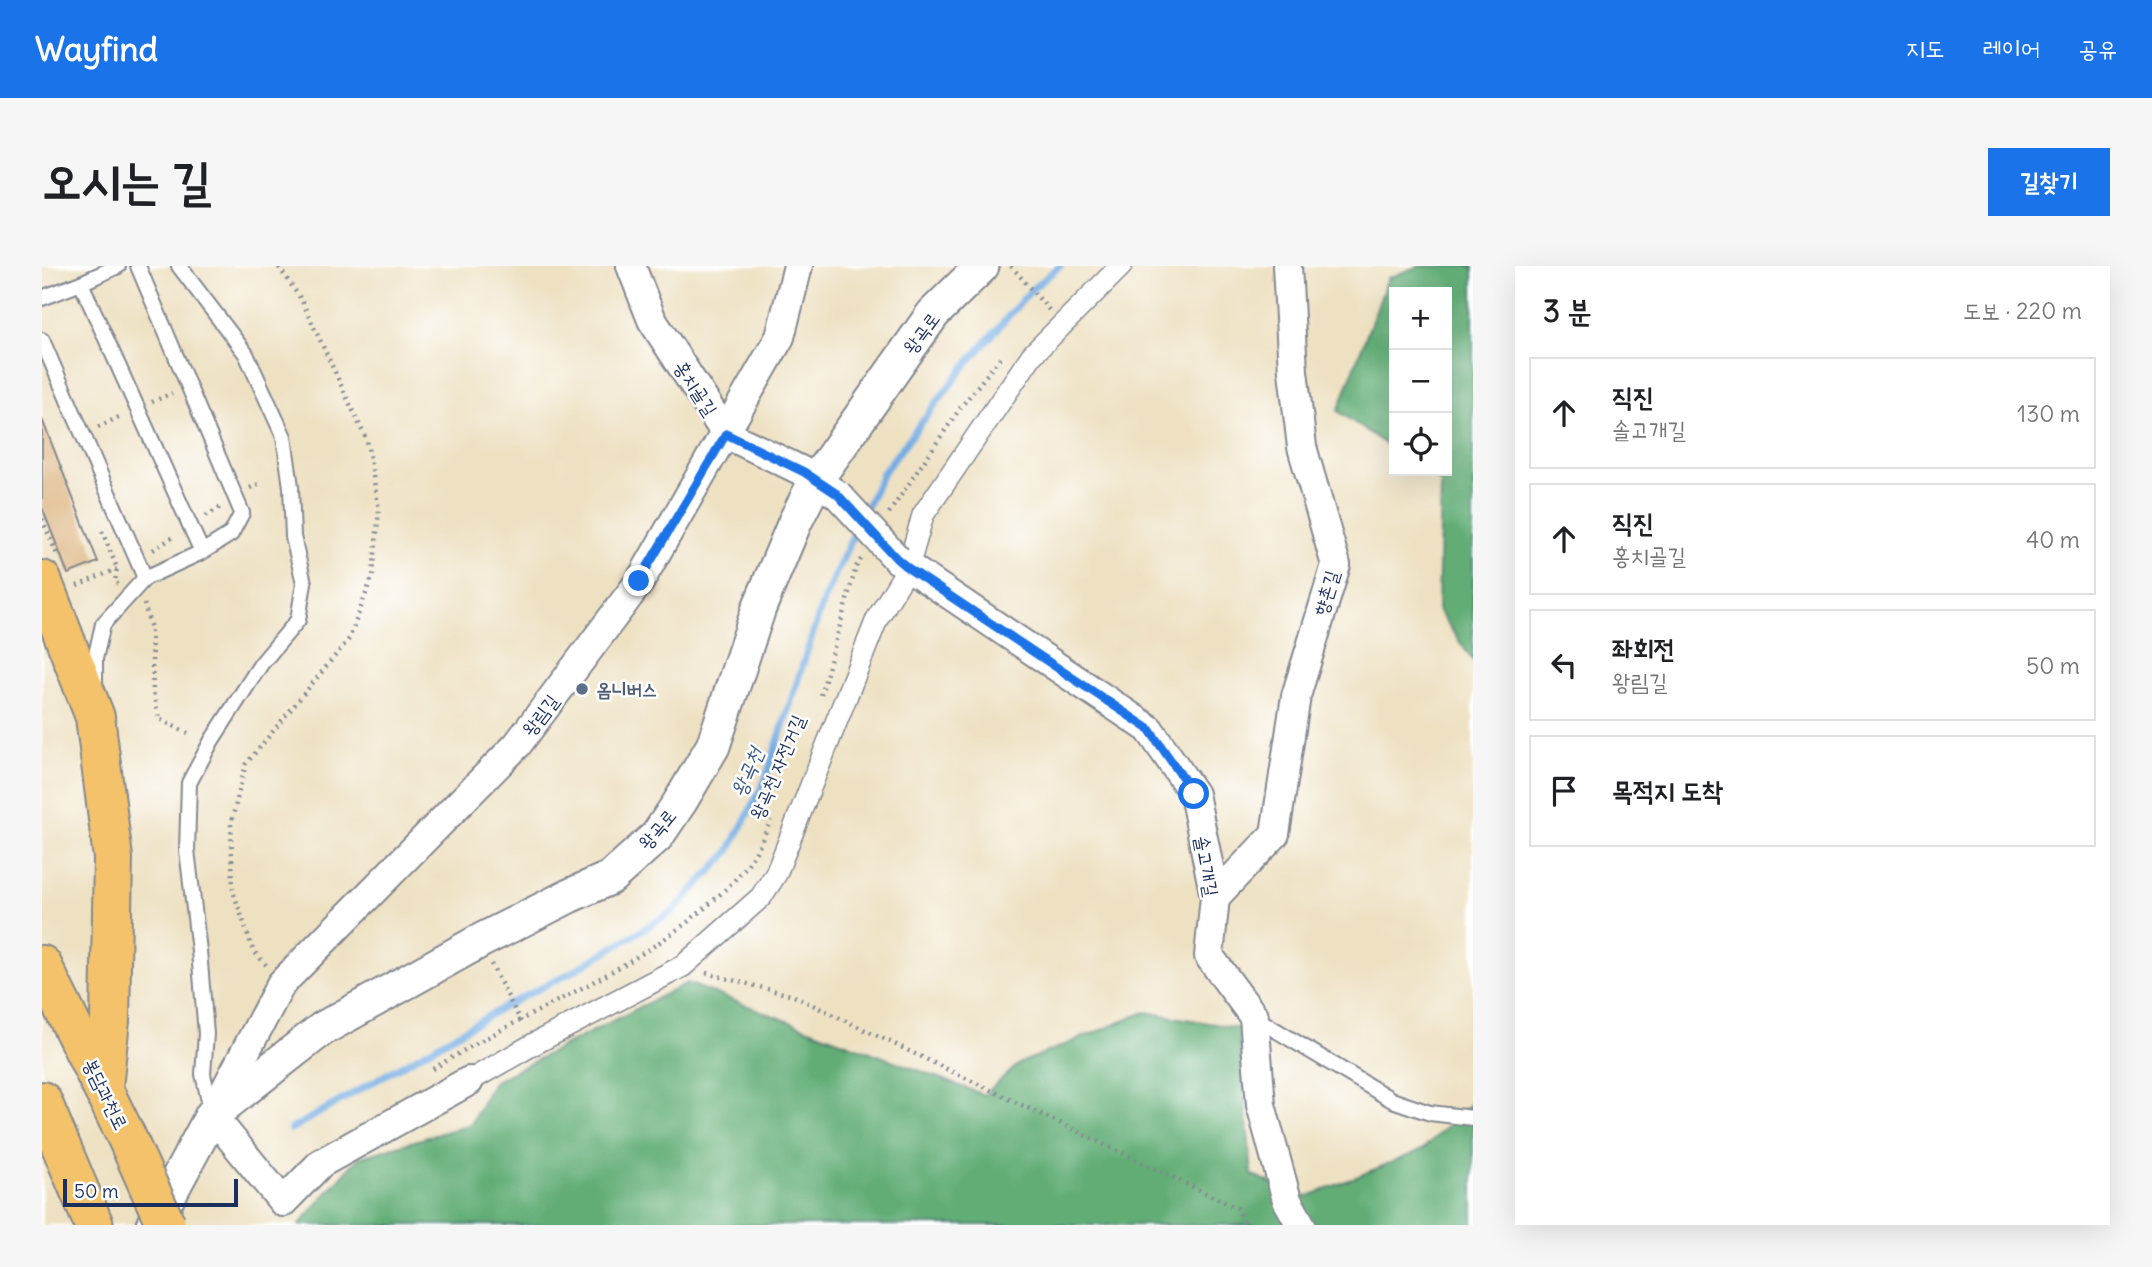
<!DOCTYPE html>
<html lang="ko">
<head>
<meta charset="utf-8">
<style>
  :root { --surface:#fff; --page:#f6f6f6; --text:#202124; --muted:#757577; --line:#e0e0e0; --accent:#1a73e8 }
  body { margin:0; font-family:Delius,"Poor Story",sans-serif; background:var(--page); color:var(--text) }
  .controls { position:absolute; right:21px; top:21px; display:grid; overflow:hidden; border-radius:0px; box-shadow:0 7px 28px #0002 }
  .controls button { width:63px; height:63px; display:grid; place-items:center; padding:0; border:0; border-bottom:2px solid var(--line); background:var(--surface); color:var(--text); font:35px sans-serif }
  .scale { position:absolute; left:21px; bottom:18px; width:175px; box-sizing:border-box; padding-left:7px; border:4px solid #1b2f5e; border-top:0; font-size:19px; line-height:24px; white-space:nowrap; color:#1b2f5e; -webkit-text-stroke:5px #fff; paint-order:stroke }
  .stop { position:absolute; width:21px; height:21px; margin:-16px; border:5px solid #1a73e8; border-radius:50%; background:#fff }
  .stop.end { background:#1a73e8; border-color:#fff; box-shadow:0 2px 7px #0008 }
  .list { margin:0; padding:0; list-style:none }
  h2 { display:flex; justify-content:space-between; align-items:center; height:91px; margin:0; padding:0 28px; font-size:30px }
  h2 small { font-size:23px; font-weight:400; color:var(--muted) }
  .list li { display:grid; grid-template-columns:46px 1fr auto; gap:21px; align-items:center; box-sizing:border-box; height:112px; margin:0 14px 14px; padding:0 14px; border:2px solid var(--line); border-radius:0px }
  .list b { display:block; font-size:26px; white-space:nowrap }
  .list p { margin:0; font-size:23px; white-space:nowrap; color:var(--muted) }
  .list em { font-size:23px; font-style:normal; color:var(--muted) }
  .icon { flex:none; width:38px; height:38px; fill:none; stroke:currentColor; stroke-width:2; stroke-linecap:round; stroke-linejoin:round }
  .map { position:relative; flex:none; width:1431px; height:959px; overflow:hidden; border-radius:0px }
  header { display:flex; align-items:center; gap:42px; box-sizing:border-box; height:98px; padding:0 35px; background:var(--accent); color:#fff }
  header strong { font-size:33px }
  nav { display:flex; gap:38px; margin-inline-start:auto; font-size:24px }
  .intro { display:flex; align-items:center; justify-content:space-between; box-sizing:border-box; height:168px; padding:0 42px }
  h1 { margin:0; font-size:49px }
  .button { padding:18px 32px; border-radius:0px; background:var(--accent); color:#fff; font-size:24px; font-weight:700 }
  main { display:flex; gap:42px; padding:0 42px }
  aside { flex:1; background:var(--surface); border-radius:0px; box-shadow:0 7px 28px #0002 }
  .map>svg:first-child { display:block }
  .forest { fill:#62ad76; stroke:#3e6e6a; stroke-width:2 }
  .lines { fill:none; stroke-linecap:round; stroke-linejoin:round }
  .stream { stroke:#74ade4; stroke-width:7 }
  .building { fill:#ddb37e }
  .service-casing { stroke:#848890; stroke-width:18 }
  .pedestrian-casing { stroke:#848890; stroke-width:24 }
  .minor-casing { stroke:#848890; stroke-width:32 }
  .tertiary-casing { stroke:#848890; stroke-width:37 }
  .trunk-casing { stroke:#848890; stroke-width:42 }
  .path { stroke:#848890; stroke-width:4.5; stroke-dasharray:2 5; stroke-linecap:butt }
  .service { stroke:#fff; stroke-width:14 }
  .pedestrian { stroke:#fff; stroke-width:21 }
  .minor { stroke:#fff; stroke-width:28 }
  .tertiary { stroke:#fff; stroke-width:33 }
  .trunk { stroke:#f4c26a; stroke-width:38 }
  .minor-bridge-casing { stroke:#848890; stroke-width:32; stroke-linecap:butt }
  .trunk-bridge-casing { stroke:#848890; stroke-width:42; stroke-linecap:butt }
  .minor-bridge { stroke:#fff; stroke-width:28 }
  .trunk-bridge { stroke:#f4c26a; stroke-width:38 }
  .route { stroke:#1a73e8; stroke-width:9 }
  .service-dot { fill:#5c6f8a; stroke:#fff; stroke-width:2.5 }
  .labels { text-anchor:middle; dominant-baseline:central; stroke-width:5; stroke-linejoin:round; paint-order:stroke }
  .street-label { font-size:19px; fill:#1b2f5e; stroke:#fff }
  .service-label { font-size:19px; font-weight:bold; fill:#4e5e75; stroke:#fff; text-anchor:start }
  .water-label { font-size:21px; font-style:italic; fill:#3a5b8d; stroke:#fff }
</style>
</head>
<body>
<header>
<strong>Wayfind</strong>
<nav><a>지도</a><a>레이어</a><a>공유</a></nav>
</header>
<div class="intro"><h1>오시는 길</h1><a class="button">길찾기</a></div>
<main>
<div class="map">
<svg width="1431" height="959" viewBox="0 0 1431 959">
  <rect width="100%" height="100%" fill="#fff"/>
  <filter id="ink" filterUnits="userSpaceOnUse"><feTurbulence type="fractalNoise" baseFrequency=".0143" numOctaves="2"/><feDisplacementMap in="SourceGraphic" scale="14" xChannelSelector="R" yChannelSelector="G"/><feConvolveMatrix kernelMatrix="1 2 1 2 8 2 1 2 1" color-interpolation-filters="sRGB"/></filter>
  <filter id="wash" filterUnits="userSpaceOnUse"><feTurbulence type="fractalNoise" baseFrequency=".00686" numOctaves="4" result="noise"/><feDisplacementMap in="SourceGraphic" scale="28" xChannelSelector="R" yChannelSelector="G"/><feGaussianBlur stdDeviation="1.57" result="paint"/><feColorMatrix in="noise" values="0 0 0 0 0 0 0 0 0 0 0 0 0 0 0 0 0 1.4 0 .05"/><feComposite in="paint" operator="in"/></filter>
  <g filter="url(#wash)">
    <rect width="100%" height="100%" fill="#eee1c2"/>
    <!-- forest -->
    <g class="forest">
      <path d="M1377,0H1431V395L1396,344L1399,217L1382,205H1405V26H1352V184L1296,145L1346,12Z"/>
      <path d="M645,717L942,829L978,797L1103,746L1196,762L1210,909L1265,931L1380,884L1431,835V959H257L316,892L429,858L451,816Z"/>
    </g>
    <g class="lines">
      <!-- stream -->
      <g class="stream">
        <path d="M822,247L840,208L919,105L990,23L1018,0"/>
        <path d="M249,863L469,737L530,706L630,646L686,587L723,515L782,333L815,261"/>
      </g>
    </g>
    <g id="blocks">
      <!-- building -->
      <path class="building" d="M0,153L56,296L26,308L0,241Z"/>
    </g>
  </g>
  <g filter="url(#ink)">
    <use href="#blocks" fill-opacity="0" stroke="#848890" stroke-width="2"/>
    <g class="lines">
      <defs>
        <g id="service">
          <path d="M96,0L200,247L189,268L160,286"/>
          <path d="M137,0L204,88L242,171L249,221L251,271L262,317L256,354L219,398L170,474L147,517L145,584L157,685L164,768L161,808L169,844"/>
          <path d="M39,17L76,0"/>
          <path d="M0,32L39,17L160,286L103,312L61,358L53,393V415"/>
          <path d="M0,74L103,312"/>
          <path d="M1212,751L1350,834L1388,847L1431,852"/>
        </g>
        <path id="pedestrian" d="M427,815L490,779L641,700L719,631L734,608L835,353L866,302L881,249L990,89L1079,0"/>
        <g id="minor">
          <path d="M589,0L610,54L684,168L762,206L791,226"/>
          <path d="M855,293L1107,463L1152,528L1173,631L1167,690L1212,751L1219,839L1245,934L1259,959"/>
          <path d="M1173,631L1233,568L1254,430L1294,299L1260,181L1251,105L1245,0"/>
          <path d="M427,815L279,897L241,936L170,849L239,718L475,479L598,315L738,71L756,0"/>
        </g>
        <path id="tertiary" d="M111,959L170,849L280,763L438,675L527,630L568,612L615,570L638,536L671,480L717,342L753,256L774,214L891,48L940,0"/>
        <g id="trunk">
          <path d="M0,314L53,451L71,592L68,754L61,822"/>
          <path d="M0,699L84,870"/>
          <path d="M0,835L52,959"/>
        </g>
      </defs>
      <!-- service casing -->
      <use href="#service" class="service-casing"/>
      <!-- pedestrian casing -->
      <use href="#pedestrian" class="pedestrian-casing"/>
      <!-- minor casing -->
      <use href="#minor" class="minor-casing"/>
      <!-- tertiary casing -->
      <use href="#tertiary" class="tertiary-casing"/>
      <!-- trunk casing -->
      <use href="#trunk" class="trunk-casing"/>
      <!-- path -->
      <g class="path">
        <path d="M969,0L1007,44"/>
        <path d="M110,136L130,127"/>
        <path d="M56,161L79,150"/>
        <path d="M208,222L217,218"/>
        <path d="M847,247L919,141L958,92"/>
        <path d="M164,250L180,240"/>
        <path d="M0,253L15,288"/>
        <path d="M60,265L75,302L73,316L76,318"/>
        <path d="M111,284L133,270"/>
        <path d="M35,320L75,303"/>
        <path d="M102,338L109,362L111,427L117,453L146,467"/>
        <path d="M779,429L814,301L821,290"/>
        <path d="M449,698L479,756"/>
        <path d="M224,699L211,684L191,625L189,557L204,498L307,373L331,309L337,244L325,175L259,33L236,0"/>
        <path d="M664,707L752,730L1195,942L1204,959"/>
        <path d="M391,803C478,748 577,713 658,646C676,631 697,612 710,592C718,581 723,566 729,554"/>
      </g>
      <!-- service -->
      <use href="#service" class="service"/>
      <!-- pedestrian -->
      <use href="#pedestrian" class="pedestrian"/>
      <!-- minor -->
      <use href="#minor" class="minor"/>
      <!-- tertiary -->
      <use href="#tertiary" class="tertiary"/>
      <!-- trunk -->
      <use href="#trunk" class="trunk"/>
      <defs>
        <path id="minor-bridge" d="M795,228L855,293"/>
        <path id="trunk-bridge" d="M84,870L124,959"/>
      </defs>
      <!-- minor-bridge casing -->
      <use href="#minor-bridge" class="minor-bridge-casing"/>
      <!-- trunk-bridge casing -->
      <use href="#trunk-bridge" class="trunk-bridge-casing"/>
      <!-- minor-bridge -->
      <use href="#minor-bridge" class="minor-bridge"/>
      <!-- trunk-bridge -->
      <use href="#trunk-bridge" class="trunk-bridge"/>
    </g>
  </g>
  <g class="lines" filter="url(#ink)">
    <!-- route -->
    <path class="route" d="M597,315L684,168L762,206L795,228L855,293L866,302L1107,463L1152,528"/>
  </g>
  <!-- markers -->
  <circle class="service-dot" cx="540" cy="423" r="7"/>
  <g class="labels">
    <!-- street labels -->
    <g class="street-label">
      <text transform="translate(879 67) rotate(-53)">왕곡로</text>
      <text transform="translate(654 122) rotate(57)">홍치골길</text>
      <text transform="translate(1284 327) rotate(-74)">향촌길</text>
      <text transform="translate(498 449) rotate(-53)">왕림길</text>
      <text transform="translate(735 501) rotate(-67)">왕곡천 자전거길</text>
      <text transform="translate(615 563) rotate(-50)">왕곡로</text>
      <text transform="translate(1165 600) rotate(80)">솔고개길</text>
      <text transform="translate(64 828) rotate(64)">봉담과천로</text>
    </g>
    <!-- service labels -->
    <g class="service-label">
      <text x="554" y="423">옴니버스</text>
    </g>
    <!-- water labels -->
    <g class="water-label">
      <text transform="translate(705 506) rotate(-67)">왕곡천</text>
    </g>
  </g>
</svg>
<div class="controls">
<button>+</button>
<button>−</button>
<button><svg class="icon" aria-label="locate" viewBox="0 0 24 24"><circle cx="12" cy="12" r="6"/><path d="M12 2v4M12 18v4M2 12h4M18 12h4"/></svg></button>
</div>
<div class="scale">50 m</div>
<div class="stop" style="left:1152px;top:528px"></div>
<div class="stop end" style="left:597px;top:315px"></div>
</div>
<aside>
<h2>3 분<small>도보 · 220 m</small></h2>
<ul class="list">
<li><svg class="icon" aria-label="ahead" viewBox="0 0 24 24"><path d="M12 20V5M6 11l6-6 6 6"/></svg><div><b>직진</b><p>솔고개길</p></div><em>130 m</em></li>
<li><svg class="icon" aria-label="ahead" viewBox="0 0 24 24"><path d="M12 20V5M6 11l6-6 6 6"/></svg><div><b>직진</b><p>홍치골길</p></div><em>40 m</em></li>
<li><svg class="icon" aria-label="left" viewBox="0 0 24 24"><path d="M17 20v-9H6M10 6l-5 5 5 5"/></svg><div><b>좌회전</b><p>왕림길</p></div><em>50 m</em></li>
<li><svg class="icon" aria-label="arrive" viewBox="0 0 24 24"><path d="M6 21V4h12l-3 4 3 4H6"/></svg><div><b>목적지 도착</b></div></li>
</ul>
</aside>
</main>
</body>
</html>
